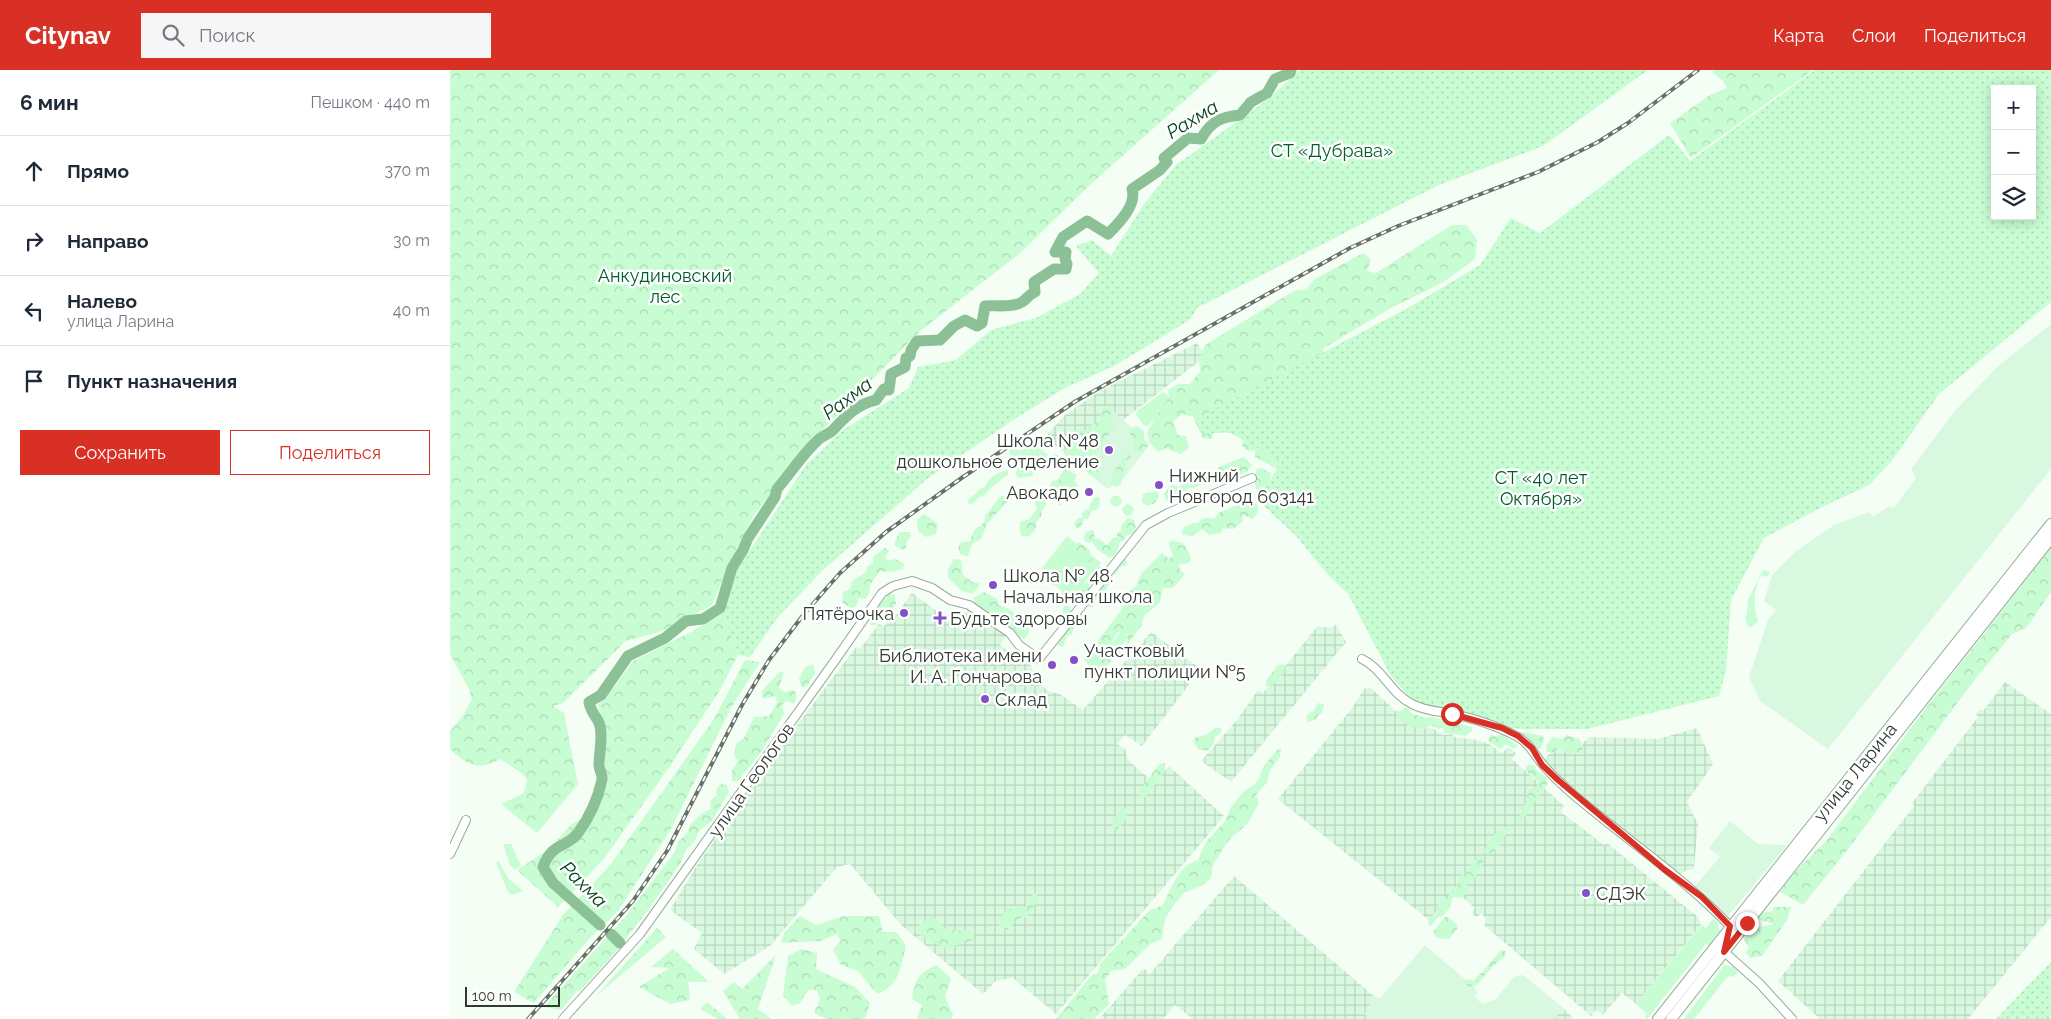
<!DOCTYPE html>
<html lang="ru">
<head>
<meta charset="utf-8">
<style>
  :root { --surface:#fff; --page:#f6f6f7; --text:#1f2937; --muted:#747a83; --line:#e0e1e3; --accent:#d93025 }
  body { margin:0; font-family:Raleway,sans-serif; background:var(--page); color:var(--text) }
  .controls { position:absolute; right:15px; top:15px; display:grid; overflow:hidden; border-radius:0px; box-shadow:0 2px 12px #0003 }
  .controls button { width:45px; height:45px; display:grid; place-items:center; padding:0; border:0; border-bottom:1px solid var(--line); background:var(--surface); color:var(--text); font:25px sans-serif }
  .scale { position:absolute; left:15px; bottom:12px; width:95px; box-sizing:border-box; padding-left:5px; border:2px solid #313b33; border-top:0; font-size:14px; line-height:18px; white-space:nowrap; color:#313b33; -webkit-text-stroke:4px #fff; paint-order:stroke }
  .stop { position:absolute; width:15px; height:15px; margin:-11px; border:4px solid #d93025; border-radius:50%; background:#fff }
  .stop.end { background:#d93025; border-color:#fff; box-shadow:0 1px 5px #0008 }
  .list { margin:0; padding:0; list-style:none }
  h2 { display:flex; justify-content:space-between; align-items:center; height:65px; margin:0; padding:0 20px; font-size:21px }
  h2 small { font-size:16px; font-weight:400; color:var(--muted) }
  .list li { display:grid; grid-template-columns:32px 1fr auto; gap:15px; align-items:center; box-sizing:border-box; height:70px; padding:0 20px; border-top:1px solid var(--line) }
  .list b { display:block; font-size:19px; white-space:nowrap }
  .list p { margin:0; font-size:16px; white-space:nowrap; color:var(--muted) }
  .list em { font-size:16px; font-style:normal; color:var(--muted) }
  .actions { display:flex; gap:10px; padding:15px 20px }
  .actions a { flex:1; padding:11px 0; border:1px solid var(--accent); border-radius:0px; text-align:center; font-size:18px; color:var(--accent) }
  .actions .main { background:var(--accent); color:#fff }
  .icon { flex:none; width:28px; height:28px; fill:none; stroke:currentColor; stroke-width:2; stroke-linecap:round; stroke-linejoin:round }
  .map { position:relative; flex:none; width:1601px; height:949px; overflow:hidden }
  header { display:flex; align-items:center; gap:30px; box-sizing:border-box; height:70px; padding:0 25px; background:var(--accent); color:#fff }
  header strong { font-size:24px }
  nav { display:flex; gap:28px; margin-inline-start:auto; font-size:18px }
  .search { width:350px; height:45px; background:var(--page); display:flex; align-items:center; gap:12px; box-sizing:border-box; padding:0 18px; border-radius:0px; color:var(--muted); font-size:19px }
  main { display:flex }
  aside { flex:1; background:var(--surface) }
  .map>svg:first-child { display:block }
  .built { fill:#d8f8df }
  .industrial { fill:url(#industrial-grid) }
  .green { fill:#c8fcd3 }
  .forest { fill:url(#forest-crowns) }
  .garden { fill:url(#garden-dots); fill-rule:evenodd }
  .lines { fill:none; stroke-linecap:round; stroke-linejoin:round }
  .river { stroke:#8cc198; stroke-width:11 }
  .minor-casing { stroke:#95ac99; stroke-width:10 }
  .major-casing { stroke:#95ac99; stroke-width:12 }
  .minor { stroke:#fff; stroke-width:8 }
  .major { stroke:#fff; stroke-width:10 }
  .rail-casing { stroke:#677168; stroke-width:4 }
  .rail { stroke:#fff; stroke-width:2; stroke-dasharray:5.5; stroke-linecap:butt }
  .route { stroke:#d93025; stroke-width:6 }
  .poi-dot { fill:#854fc7; stroke:#fff; stroke-width:2 }
  .labels { text-anchor:middle; dominant-baseline:central; stroke-width:5; stroke-linejoin:round; paint-order:stroke }
  .park-label { font-size:18px; fill:#015b2a; stroke:#fff }
  .poi-label { font-size:18px; fill:#313b33; stroke:#fff; text-anchor:start }
  .street-label { font-size:18px; fill:#313b33; stroke:#fff }
  .water-label { font-size:19px; font-style:italic; fill:#00411c; stroke:#fff }
</style>
</head>
<body>
<header>
<strong>Citynav</strong>
<div class="search"><svg class="icon" aria-label="search" viewBox="0 0 24 24"><circle cx="10" cy="10" r="6"/><path d="M15 15l6 6"/></svg>Поиск</div>
<nav><a>Карта</a><a>Слои</a><a>Поделиться</a></nav>
</header>
<main>
<aside>
<h2>6 мин<small>Пешком · 440 m</small></h2>
<ul class="list">
<li><svg class="icon" aria-label="ahead" viewBox="0 0 24 24"><path d="M12 20V5M6 11l6-6 6 6"/></svg><div><b>Прямо</b></div><em>370 m</em></li>
<li><svg class="icon" aria-label="right" viewBox="0 0 24 24"><path d="M7 20v-9h11M14 6l5 5-5 5"/></svg><div><b>Направо</b></div><em>30 m</em></li>
<li><svg class="icon" aria-label="left" viewBox="0 0 24 24"><path d="M17 20v-9H6M10 6l-5 5 5 5"/></svg><div><b>Налево</b><p>улица Ларина</p></div><em>40 m</em></li>
<li><svg class="icon" aria-label="arrive" viewBox="0 0 24 24"><path d="M6 21V4h12l-3 4 3 4H6"/></svg><div><b>Пункт назначения</b></div></li>
</ul>
<div class="actions"><a class="main">Сохранить</a><a>Поделиться</a></div>
</aside>
<div class="map">
<svg width="1601" height="949" viewBox="0 0 1601 949">
  <defs>
    <pattern id="industrial-grid" width="8" height="8" patternUnits="userSpaceOnUse" patternTransform="scale(1.25)"><rect width="8" height="8" fill="#d8f8df"/><path d="M0 4h8M4 0v8" fill="none" stroke="#bad6c0"/></pattern>
    <pattern id="forest-crowns" width="20" height="18" patternUnits="userSpaceOnUse" patternTransform="scale(1.25)"><rect width="20" height="18" fill="#c8fcd3"/><path d="M2 6a3 3 0 1 1 6 0M12 15a3 3 0 1 1 6 0" fill="none" stroke="#acd9b6"/></pattern>
    <pattern id="garden-dots" width="8" height="8" patternUnits="userSpaceOnUse" patternTransform="scale(1.25)"><rect width="8" height="8" fill="#c8fcd3"/><path d="M2 2h.1M6 6h.1" fill="none" stroke="#acd9b6" stroke-width="1.8" stroke-linecap="round"/></pattern>
  </defs>
  <rect width="100%" height="100%" fill="#f4fef5"/>
  <!-- built -->
  <g class="built">
    <path d="M1601,254V399L1378,679L1310,631L1299,607L1318,550L1326,540L1314,531L1322,505L1345,482L1384,455L1419,442L1423,447L1439,436L1444,438L1466,408L1461,399L1504,342L1548,296Z"/>
    <path d="M660,338L700,374L670,413L657,419L617,385Z"/>
    <path d="M1280,751L1308,774L1337,775L1278,846L1244,817L1270,787L1259,778Z"/>
    <path d="M975,875L1023,916L1028,923L1025,927L1032,934L1045,930L1064,907L1071,905L1075,906L1113,938L1104,949H921L914,944L925,927L930,928Z"/>
  </g>
  <!-- industrial -->
  <g class="industrial">
    <path d="M747,273L756,286L673,350L660,338L617,385L595,367L615,345L650,321Z"/>
    <path d="M462,523L506,555L518,540L556,565L550,575L573,593L578,589L583,601L580,607L600,622L608,623L633,640L701,562L751,599L692,676L675,665L667,674L675,679L678,690L704,713L719,696L774,746L606,944L563,908L546,911L533,924L451,855L400,794L387,797L320,876L274,904L244,879L252,863L220,840L247,795L330,678L406,577L410,579L429,554L434,557L438,551L441,552Z"/>
    <path d="M886,555L896,572L781,712L751,691L787,650L808,620L813,623L868,556L880,558Z"/>
    <path d="M1555,612L1601,644V847L1518,949H1370L1328,911L1464,736L1462,733L1528,647L1526,644L1530,639L1533,641Z"/>
    <path d="M920,617L959,654L984,659L993,665L1002,664L1004,667L1026,670L1039,674L1052,683L1058,677L1066,683L1062,689L1114,736L1111,742L1154,775L1157,773L1248,847L1251,855L1186,934L1172,923L1153,945L1146,940L1141,946L1035,856L1036,848L1031,843L1027,847L1021,843L1025,838L1004,820L979,850L828,729L902,638L914,619Z"/>
    <path d="M1247,658L1263,694L1237,732L1248,754L1244,798L1228,804L1096,697V687L1107,676L1124,683L1139,667L1208,669Z"/>
    <path d="M784,806L925,927L914,944L921,949H743L725,935L713,949H649L692,900L696,899L699,905Z"/>
    <path d="M1113,938L1124,949H1104Z"/>
  </g>
  <!-- green -->
  <g class="green">
    <path d="M713,322L715,323L724,333L723,336L697,356H694L686,345L687,341Z"/>
    <path d="M617,466L651,493L622,529L589,502Z"/>
    <path d="M1313,500L1320,502L1317,507L1311,505C1303,522 1303,534 1308,552L1300,557L1297,555L1295,548L1297,543L1298,530Z"/>
    <path d="M671,561L679,567L668,581L660,576Z"/>
    <path d="M53,774H61L71,796L65,800L60,795Z"/>
    <path d="M49,791L58,808L73,821L62,825L58,822L46,793Z"/>
    <path d="M1263,849L1267,852L1270,861L1259,876L1256,874L1197,949L1195,947L1197,944L1186,934L1252,855L1256,858Z"/>
    <path d="M1274,895L1283,897L1288,902L1284,907L1278,906L1244,949H1234Z"/>
  </g>
  <!-- forest -->
  <g class="forest">
    <path d="M0,0H769L642,113L569,184L469,262L365,368L304,445L279,494L262,535L213,561L176,571L113,633L103,636L114,643L128,714L87,763L51,734L74,723L77,710L73,704L50,689C27,702 18,695 0,679V661L13,646L22,629L19,619L0,584Z"/>
    <path d="M1264,0H1363L1241,88L1220,53L1260,25L1277,18L1273,11L1262,2Z"/>
    <path d="M1002,155H1016L1027,170L1025,189L992,213L941,238L874,278L871,291L791,363H777L765,357L762,369L753,368L743,347L733,344L723,351L728,365L736,367L739,378L730,384L716,378L708,382L700,373L697,362L719,327L718,320L728,314H740L750,301L749,291L755,275L844,221L856,219L865,209L913,183L921,189L917,201L926,203Z"/>
    <path d="M654,336L662,337L663,342L658,347L663,350L664,357L645,384L643,392L649,402L647,407L639,405L635,398L626,396L624,391L615,386L614,379L629,358L635,360L642,354L650,351V343Z"/>
    <path d="M687,356L694,361V370L698,376L693,382L684,380L685,370L680,366V359Z"/>
    <path d="M590,369L596,373L593,381L598,385L594,394H588L582,406L568,408L565,403L571,395L570,387L561,386L559,380L564,376L570,381L574,375Z"/>
    <path d="M800,369L807,378L828,386L832,395L825,398L805,387V380L798,381L792,376L793,370Z"/>
    <path d="M680,382L681,387L675,392L676,400L672,404L671,414L666,417L661,414C663,403 671,386 680,382Z"/>
    <path d="M606,384L620,396V401L627,405L624,411L628,415L624,423L617,425L610,435L606,433V426L599,425L598,419L603,411L608,410L614,399L605,390L603,385Z"/>
    <path d="M794,387L802,395C796,404 791,407 781,404L776,413L767,414L760,411L743,418H738C732,426 727,432 716,430L714,424L722,414L728,417L733,414L734,408L745,405L748,408L765,402L769,397Z"/>
    <path d="M812,398L821,403L819,417L812,422L806,419L804,407L807,399Z"/>
    <path d="M558,400V405C552,408 537,421 534,426L529,427L523,434L517,433L520,427L526,424L529,419L534,418C539,407 547,402 558,400Z"/>
    <path d="M707,421L709,426L705,433L698,436L692,432L693,424Z"/>
    <circle cx="666" cy="431" r="5.5"/>
    <path d="M551,426H558V431L537,454L531,469L522,474L518,486L511,485L508,477L511,472L520,471L524,460L534,453L535,446Z"/>
    <path d="M645,427L650,428L649,438L641,442L638,449H634L631,457L626,458L624,453L628,448H632V443L636,439L639,440L640,434Z"/>
    <path d="M590,428L595,429L596,435L592,440L591,447L586,452V458L580,466H572L569,459L571,451L578,450L587,439L585,432Z"/>
    <path d="M799,429L808,435V442L803,449L793,445L792,452L783,459L773,458L771,463L759,465L752,459C746,465 740,468 732,464L733,458L743,453H748C752,447 757,447 764,449L769,443Z"/>
    <circle cx="678" cy="440" r="5.5"/>
    <path d="M474,444L488,454L486,464L476,467L468,461L467,450Z"/>
    <path d="M678,448L684,450L686,458L682,464L676,466L675,470L670,472L666,484L660,488L648,480L642,472L638,473L634,470L635,462L643,460L645,469H649L657,475L663,468H667V463L671,461V456Z"/>
    <path d="M449,462H460L461,466L457,472L456,478L452,480L444,475Z"/>
    <path d="M722,470L734,474L741,487L739,493L729,494L730,500L735,504L723,518H713L710,532L694,546L692,555L677,575L676,574L678,569L677,564L668,562L662,571V579H671L669,585L663,588L652,604H645L634,589L672,539L680,521L686,516L691,504L712,483L719,489L723,486L718,473Z"/>
    <path d="M629,472L640,480L639,489L644,490L645,495L652,497V503L647,506L642,501L627,495L625,475Z"/>
    <path d="M435,478L439,480L435,488L439,491L445,489L454,493L453,499L442,502L430,501L420,515L419,524L415,529L409,528L407,535L402,539L392,532L393,522L400,519L402,511L415,503L418,496L423,493V487Z"/>
    <path d="M1601,478V522L1576,558L1562,564L1523,612L1402,774L1353,835L1327,820L1377,770L1473,642Z"/>
    <path d="M669,488H676L677,496H672L665,504L661,505C662,514 654,525 646,528L643,537L636,536L638,531L644,527V522Z"/>
    <path d="M504,489L511,490L513,505L524,513L529,512V517L522,524L512,521L498,508V499Z"/>
    <path d="M623,497L627,505L623,510L624,516L617,525L612,524L610,515L603,516L600,509L603,502Z"/>
    <path d="M637,507L644,508L646,512L640,514L638,523L631,524V517L637,513Z"/>
    <path d="M534,522L547,529L549,535L559,539L579,555V562L575,569L564,566L562,557L554,556L551,547L525,535L523,528Z"/>
    <path d="M439,524L445,525L446,534L434,548L427,549V555H421L420,550L425,548L424,541Z"/>
    <path d="M614,536H620L621,544L614,547L613,551L607,555L601,553L603,546L612,543Z"/>
    <path d="M273,543L288,585L270,620L218,699L153,790L108,837L67,800L98,780L122,754L144,743L158,712L155,695V657L148,635L166,615L183,591L241,562Z"/>
    <path d="M630,543L633,545L630,552L624,556L622,564L617,566L613,577L606,575V566Z"/>
    <path d="M295,590L310,592L281,638L220,761L168,841L140,868L84,933L64,922L113,845L161,794L264,649Z"/>
    <path d="M363,594L365,603L357,616L352,618L349,609L355,597Z"/>
    <path d="M835,594L834,602L823,615L815,616L817,609L828,595Z"/>
    <path d="M330,601L334,603L329,618L334,622L344,620L347,627L344,634L336,631L332,635L334,644L312,681L288,711H282V700L288,691L284,686L286,674L294,668L304,647L319,646L327,633L326,626L312,629V621Z"/>
    <path d="M868,633L874,634L872,643L868,645L867,649L858,652L856,647L859,643L864,641Z"/>
    <path d="M954,638H958L961,643L975,648L982,647L994,650L995,654L1001,652L1022,657V661L1016,666L995,663L992,658L988,659L980,655L976,659L958,656L947,646L946,641H951Z"/>
    <path d="M765,658H772L770,664L765,667L763,675L757,681L748,679L743,671L746,667L756,665Z"/>
    <path d="M1073,662L1093,666L1094,671L1090,679L1085,678L1084,674L1070,664Z"/>
    <path d="M1052,664L1068,676L1064,679L1056,674L1051,679L1040,673L1038,669L1041,665L1045,666Z"/>
    <path d="M1116,665L1129,669L1134,678L1123,685L1108,678L1104,682H1096L1097,674L1103,667L1112,669Z"/>
    <path d="M831,679L830,687L820,700L817,712L806,725L809,733L798,753L779,770L763,795L761,808L753,815L734,823L723,836L715,849L712,869L700,874L675,899L661,901L655,910L659,934L644,949H606L642,905L648,903L650,894L699,841L713,835C722,817 728,796 748,790L756,772L775,751L781,737L795,720L804,715L810,707L813,697L827,680Z"/>
    <path d="M715,693V702L696,726L689,728V722L709,694Z"/>
    <path d="M1078,695H1085L1087,701L1096,707L1097,715L1091,721L1089,728C1079,735 1079,747 1068,754L1066,752V748L1071,745L1072,738L1078,730L1077,724L1080,719L1087,717L1089,712L1078,703L1075,699Z"/>
    <path d="M270,714L277,715L279,722L262,751L249,761L244,772L236,780L230,794L201,836L164,884L131,920L127,921L111,940L94,937L176,846L225,782L228,772L237,763L240,755L252,743L261,739L260,731L267,725L266,720Z"/>
    <path d="M676,738V748L667,760L662,758V751L670,739Z"/>
    <path d="M1056,757L1058,759C1053,771 1049,779 1038,785L1034,782C1036,775 1041,772 1043,765Z"/>
    <path d="M1028,786L1034,787C1034,797 1025,809 1017,814V823L1012,828L1003,827L1000,838L991,847H988L981,856L978,855L979,848L985,845L987,836L994,827L1001,825V820L1009,813L1010,806L1015,803Z"/>
    <path d="M585,823L589,829L577,847L568,849L557,860L548,855L550,847L563,836L575,837L579,828Z"/>
    <path d="M1324,837H1341L1337,850L1312,886L1300,888L1295,882L1299,878L1294,869L1304,864L1309,857L1324,854L1305,849L1311,841L1321,842Z"/>
    <path d="M350,846L366,855L393,846H429L433,862H446L456,875C451,896 450,916 427,924L408,901L391,895L383,879L391,871L386,864L371,871L331,873L334,863Z"/>
    <path d="M482,846L497,860L525,862L523,870L496,879L470,865L468,856Z"/>
    <path d="M995,847H998L1008,856L1007,859L999,869L995,868L993,869L985,867L983,862Z"/>
    <path d="M207,858L216,867L146,926Z"/>
    <path d="M223,879L259,912H238L240,930L220,934L189,917L219,898L201,897Z"/>
    <path d="M351,879L367,883L366,899L405,917L420,933L415,949H376L364,943L370,929L367,920H358L350,933L342,936L333,926L338,886Z"/>
    <path d="M1054,880L1056,883L1055,887C1047,890 1033,908 1027,915L1020,917L1015,914V911L1019,909L1023,911C1033,903 1041,891 1050,881Z"/>
    <path d="M326,885L308,939L322,949H290L273,921L284,912L292,919Z"/>
    <path d="M486,895L501,908L495,927L503,945L501,949H469L467,948L472,935L462,929C465,910 468,903 486,895Z"/>
    <path d="M257,932L277,949H268L250,939Z"/>
  </g>
  <!-- garden -->
  <g class="garden">
    <path d="M850,0H1198L1093,76L989,115L747,238L741,249L666,295L615,318L569,346L477,409L373,500L327,548L300,587L288,585L273,543L287,500L356,395L393,360L459,318L468,297L506,290L541,260L586,248L630,224L649,203L626,176L642,170L661,186L694,134L726,95L817,30Z"/>
    <path d="M1365,0H1601V232L1489,324L1441,392L1419,415L1370,438L1314,468L1281,530L1276,601L1269,626L1137,659H1071L1053,657L987,640L959,627L941,606L898,524L878,505L846,466L809,431L831,391L779,362L753,364L746,349L958,238L1030,195L1061,148L1090,163L1219,65L1240,91ZM1545,19H1582V146H1545Z"/>
    <path d="M1601,892V949H1546Z"/>
  </g>
  <g class="lines">
    <!-- river -->
    <g class="river">
      <path d="M150,855L103,813L93,797C102,772 117,778 128,763C139,748 148,728 152,710C153,705 149,700 149,695C149,682 153,669 150,656C148,647 141,644 139,632L151,625L178,586L215,568L236,551L253,549L270,538L282,498L293,480L298,468L325,427L327,419C340,404 352,385 367,371C371,366 378,365 383,360C395,347 407,334 426,330L434,319L439,320L441,304L455,297L456,288L460,286L461,280L467,271L490,270L504,256L515,250L527,256L532,253L535,236C545,235 563,238 572,232C577,229 578,225 585,222L584,212L604,199H616L617,194L615,189L616,182H605L613,167L637,151L658,164C669,153 687,135 682,119L710,100L717,92L714,88L738,68L751,69C761,51 771,47 790,45L801,32L817,23L825,9L840,3L841,0"/>
      <path d="M161,864L170,873"/>
    </g>
    <defs>
      <g id="minor">
        <path d="M912,589C933,599 941,624 962,634C975,641 988,641 1002,644C1020,647 1050,657 1066,666C1080,673 1084,685 1094,696C1101,705 1110,712 1118,720C1171,766 1231,805 1280,856L1279,863"/>
        <path d="M0,784L16,750"/>
        <path d="M1271,879L1309,913L1342,949"/>
        <path d="M113,949L190,864L386,589L432,523L443,516L462,511L482,518L500,530L519,535L560,563L569,575L589,589L696,455L718,443L802,408"/>
      </g>
      <g id="major">
        <path d="M1208,949L1601,454"/>
        <path d="M1221,949L1601,468"/>
      </g>
    </defs>
    <!-- minor casing -->
    <use href="#minor" class="minor-casing"/>
    <!-- major casing -->
    <use href="#major" class="major-casing"/>
    <!-- minor -->
    <use href="#minor" class="minor"/>
    <!-- major -->
    <use href="#major" class="major"/>
    <defs>
      <path id="rail" d="M78,949L183,831L217,781L292,635L319,590L354,544L390,503L436,462L513,407L626,331L900,178L948,156L1088,102L1148,72L1178,53L1248,0"/>
    </defs>
    <!-- rail casing -->
    <use href="#rail" class="rail-casing"/>
    <!-- rail -->
    <use href="#rail" class="rail"/>
  </g>
  <g class="lines">
    <!-- route -->
    <path class="route" d="M1002,644L1052,658L1068,666L1082,678L1092,695L1108,710L1215,800L1252,827L1280,856L1274,882L1297,853"/>
  </g>
  <!-- markers -->
  <g class="poi-dot">
    <circle cx="659" cy="380" r="5"/>
    <circle cx="709" cy="415" r="5"/>
    <circle cx="639" cy="422" r="5"/>
    <circle cx="543" cy="515" r="5"/>
    <circle cx="454" cy="543" r="5"/>
    <path d="M487.5 540.5h5v5h5v5h-5v5h-5v-5h-5v-5h5z"/>
    <circle cx="624" cy="590" r="5"/>
    <circle cx="602" cy="595" r="5"/>
    <circle cx="535" cy="629" r="5"/>
    <circle cx="1136" cy="823" r="5"/>
  </g>
  <g class="labels">
    <!-- park labels -->
    <g class="park-label">
      <text x="882" y="80">СТ «Дубрава»</text>
      <text x="215" y="205">Анкудиновский<tspan x="215" dy="21">лес</tspan></text>
      <text x="1091" y="407">СТ «40 лет<tspan x="1091" dy="21">Октября»</tspan></text>
    </g>
    <!-- poi labels -->
    <g class="poi-label">
      <text x="649" y="370" text-anchor="end">Школа №48<tspan x="649" dy="21">дошкольное отделение</tspan></text>
      <text x="719" y="405">Нижний<tspan x="719" dy="21">Новгород 603141</tspan></text>
      <text x="629" y="422" text-anchor="end">Авокадо</text>
      <text x="553" y="505">Школа № 48.<tspan x="553" dy="21">Начальная школа</tspan></text>
      <text x="444" y="543" text-anchor="end">Пятёрочка</text>
      <text x="500" y="548">Будьте здоровы</text>
      <text x="634" y="580">Участковый<tspan x="634" dy="21">пункт полиции №5</tspan></text>
      <text x="592" y="585" text-anchor="end">Библиотека имени<tspan x="592" dy="21">И. А. Гончарова</tspan></text>
      <text x="545" y="629">Склад</text>
      <text x="1146" y="823">СДЭК</text>
    </g>
    <!-- street labels -->
    <g class="street-label">
      <text transform="translate(1405 702) rotate(-51)">улица Ларина</text>
      <text transform="translate(301 710) rotate(-55)">улица Геологов</text>
    </g>
    <!-- water labels -->
    <g class="water-label">
      <text transform="translate(742 49) rotate(-31)">Рахма</text>
      <text transform="translate(397 328) rotate(-37)">Рахма</text>
      <text transform="translate(134 814) rotate(45)">Рахма</text>
    </g>
  </g>
</svg>
<div class="controls">
<button>+</button>
<button>−</button>
<button><svg class="icon" aria-label="layers" viewBox="0 0 24 24"><path d="M12 4l9 5-9 5-9-5zM3 14l9 5 9-5"/></svg></button>
</div>
<div class="scale">100 m</div>
<div class="stop" style="left:1002px;top:644px"></div>
<div class="stop end" style="left:1297px;top:853px"></div>
</div>
</main>
</body>
</html>
